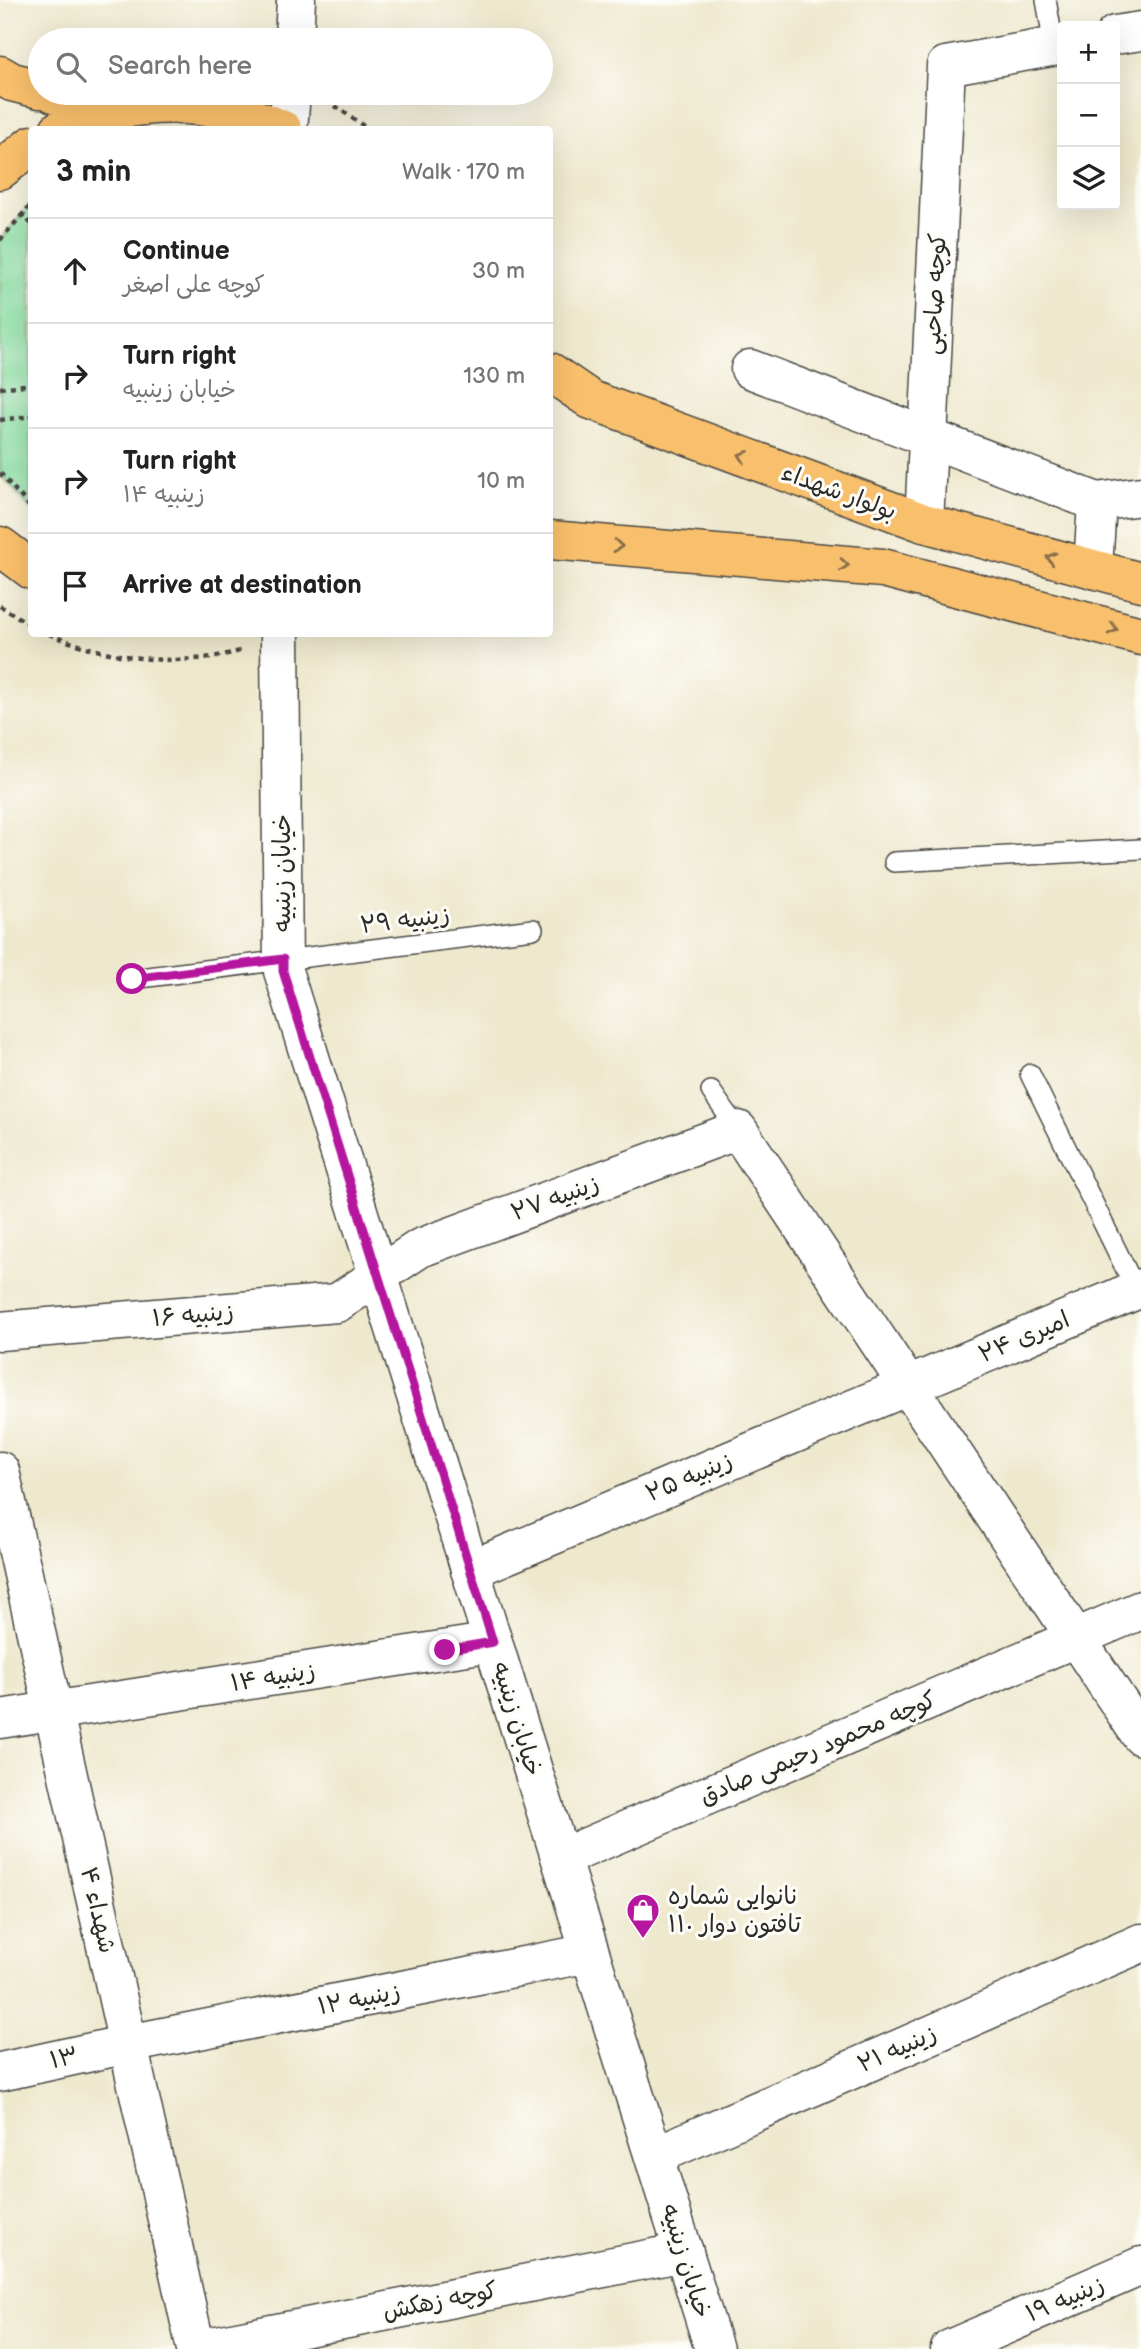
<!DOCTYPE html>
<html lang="en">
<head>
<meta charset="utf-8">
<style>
  :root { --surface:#fff; --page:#f6f6f6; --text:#222; --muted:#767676; --line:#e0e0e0 }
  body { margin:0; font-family:"Balsamiq Sans","Playpen Sans Arabic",sans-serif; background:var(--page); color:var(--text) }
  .controls { position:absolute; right:21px; top:21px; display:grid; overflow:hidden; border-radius:7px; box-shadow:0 7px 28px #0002 }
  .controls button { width:63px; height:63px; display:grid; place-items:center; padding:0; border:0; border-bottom:2px solid var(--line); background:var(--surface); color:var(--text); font:35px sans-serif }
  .stop { position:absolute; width:21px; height:21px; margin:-16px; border:5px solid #b5179e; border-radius:50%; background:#fff }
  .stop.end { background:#b5179e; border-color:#fff; box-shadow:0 2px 7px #0008 }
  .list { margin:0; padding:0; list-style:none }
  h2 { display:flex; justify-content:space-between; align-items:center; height:91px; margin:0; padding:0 28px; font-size:30px }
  h2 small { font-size:23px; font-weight:400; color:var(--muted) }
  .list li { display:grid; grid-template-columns:46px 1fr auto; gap:21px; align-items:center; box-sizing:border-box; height:105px; padding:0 28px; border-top:2px solid var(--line) }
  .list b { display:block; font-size:26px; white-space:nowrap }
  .list p { margin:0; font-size:23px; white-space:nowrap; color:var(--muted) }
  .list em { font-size:23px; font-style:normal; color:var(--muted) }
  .icon { flex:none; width:38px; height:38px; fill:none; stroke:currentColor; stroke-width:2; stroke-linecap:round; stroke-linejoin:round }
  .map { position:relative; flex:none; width:1141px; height:2349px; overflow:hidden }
  .search { position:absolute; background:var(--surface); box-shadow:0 7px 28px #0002; left:28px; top:28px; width:525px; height:77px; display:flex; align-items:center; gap:18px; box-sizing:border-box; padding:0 24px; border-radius:38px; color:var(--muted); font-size:26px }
  .panel { position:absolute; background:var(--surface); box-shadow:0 7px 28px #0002; left:28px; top:126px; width:525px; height:511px; border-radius:7px }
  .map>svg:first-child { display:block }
  .green { fill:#86dc9f; stroke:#588465; stroke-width:2 }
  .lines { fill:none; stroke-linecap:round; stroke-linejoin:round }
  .service-casing { stroke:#484743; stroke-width:22 }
  .minor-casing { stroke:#484743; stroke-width:41 }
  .tertiary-casing { stroke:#484743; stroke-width:41 }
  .primary-casing { stroke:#484743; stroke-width:41 }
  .path { stroke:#484743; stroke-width:4.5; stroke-dasharray:5 5; stroke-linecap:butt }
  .service { stroke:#fff; stroke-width:19 }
  .minor { stroke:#fff; stroke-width:38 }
  .tertiary { stroke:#fff; stroke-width:38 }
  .primary { stroke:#f8bf6c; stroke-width:38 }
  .oneway { stroke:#876e48 }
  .route { stroke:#b5179e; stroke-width:9 }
  .labels { text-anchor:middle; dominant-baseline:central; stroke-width:6; stroke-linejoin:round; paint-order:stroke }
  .street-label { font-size:24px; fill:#2b2b2b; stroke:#fdfcf7 }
  .poi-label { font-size:24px; fill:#2b2b2b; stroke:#fdfcf7; text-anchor:start }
</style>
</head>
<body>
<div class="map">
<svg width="1141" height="2349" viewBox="0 0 1141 2349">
  <rect width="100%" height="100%" fill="#fdfcf7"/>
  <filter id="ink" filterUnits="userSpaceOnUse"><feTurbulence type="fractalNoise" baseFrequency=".0143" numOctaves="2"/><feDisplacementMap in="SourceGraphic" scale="14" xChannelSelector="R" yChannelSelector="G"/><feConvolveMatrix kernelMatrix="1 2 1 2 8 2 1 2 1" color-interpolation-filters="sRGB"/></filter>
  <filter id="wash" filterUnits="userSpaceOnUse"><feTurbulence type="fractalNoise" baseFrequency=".00686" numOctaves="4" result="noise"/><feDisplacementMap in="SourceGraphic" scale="28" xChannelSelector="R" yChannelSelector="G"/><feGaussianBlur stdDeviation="1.57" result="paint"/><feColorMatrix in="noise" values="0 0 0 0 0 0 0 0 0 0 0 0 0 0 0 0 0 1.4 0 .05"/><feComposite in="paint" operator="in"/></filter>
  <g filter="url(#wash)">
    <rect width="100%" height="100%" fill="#eee8cd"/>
    <!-- green -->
    <path class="green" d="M31,204V509L0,473V240Z"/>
  </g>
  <g filter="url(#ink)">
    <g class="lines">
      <defs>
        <g id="service">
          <path d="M1046,0L1054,46"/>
          <path d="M894,862L1141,849"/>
          <path d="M132,979L533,929"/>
          <path d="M1030,1074L1136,1290"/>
          <path d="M711,1091L738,1130"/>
        </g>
        <g id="minor">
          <path d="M1115,35L1141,31"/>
          <path d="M750,369L1097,502L1141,496"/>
          <path d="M924,523L946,66L1062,45"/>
          <path d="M1093,569L1097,502"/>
          <path d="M0,1331L337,1303L420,1248L738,1130L1141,1736"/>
          <path d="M0,1471L196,2349"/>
          <path d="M470,1570L1141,1288"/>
          <path d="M0,1719L493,1642"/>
          <path d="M561,1858L1141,1610"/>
          <path d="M0,2072L128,2044L590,1953"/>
          <path d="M654,2156L1141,1943"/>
          <path d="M197,2349L684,2252"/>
          <path d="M950,2349L1141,2266"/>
        </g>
        <g id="tertiary">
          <path d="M294,40L296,0"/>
          <path d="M288,130L291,93"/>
          <path d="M280,634L283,971L714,2349"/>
        </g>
        <g id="primary">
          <path d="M0,75L12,82L40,89"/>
          <path d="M54,93L117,109"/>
          <path d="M59,130C135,96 207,96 283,130"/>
          <path d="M0,170L32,145"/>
          <path d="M550,372L591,400L924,523L1141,582"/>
          <path d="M550,540L883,568L1141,636"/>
          <path d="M0,546L32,570"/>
        </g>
      </defs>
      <!-- service casing -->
      <use href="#service" class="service-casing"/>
      <!-- minor casing -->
      <use href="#minor" class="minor-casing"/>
      <!-- tertiary casing -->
      <use href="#tertiary" class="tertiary-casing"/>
      <!-- primary casing -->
      <use href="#primary" class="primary-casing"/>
      <!-- path -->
      <g class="path">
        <path d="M327,100L369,130"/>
        <path d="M21,213L32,224"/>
        <path d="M0,240L32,204"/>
        <path d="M0,388L32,384"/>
        <path d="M0,420L32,416"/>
        <path d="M0,473L32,509"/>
        <path d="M0,606L32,626"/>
        <path d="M49,634C108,659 180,669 243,650"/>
      </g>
      <!-- service -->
      <use href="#service" class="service"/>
      <!-- minor -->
      <use href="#minor" class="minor"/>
      <!-- tertiary -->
      <use href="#tertiary" class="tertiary"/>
      <!-- primary -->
      <use href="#primary" class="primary"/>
    </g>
    <!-- one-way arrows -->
    <defs><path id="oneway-chevron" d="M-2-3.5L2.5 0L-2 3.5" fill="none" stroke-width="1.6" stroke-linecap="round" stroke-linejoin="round" transform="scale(1.75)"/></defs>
    <g class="oneway">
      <use href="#oneway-chevron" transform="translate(743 456) rotate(-160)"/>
      <use href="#oneway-chevron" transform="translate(618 546) rotate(5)"/>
      <use href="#oneway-chevron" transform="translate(1051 558) rotate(-165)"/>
      <use href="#oneway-chevron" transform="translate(844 565) rotate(5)"/>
      <use href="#oneway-chevron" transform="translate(1113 629) rotate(15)"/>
    </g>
  </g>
  <g class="lines" filter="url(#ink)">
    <!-- route -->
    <path class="route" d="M132,979L283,959V971L493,1642L445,1650"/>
  </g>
  <!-- icons -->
  <defs>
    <symbol id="shop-pin" viewBox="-11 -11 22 30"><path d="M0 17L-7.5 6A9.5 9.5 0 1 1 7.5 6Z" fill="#b5179e" stroke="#fdfcf7"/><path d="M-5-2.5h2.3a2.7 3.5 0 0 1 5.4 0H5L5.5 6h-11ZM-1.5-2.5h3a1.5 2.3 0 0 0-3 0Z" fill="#fff"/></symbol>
  </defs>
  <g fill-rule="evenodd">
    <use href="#shop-pin" x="624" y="1891" width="38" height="52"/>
  </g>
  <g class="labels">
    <!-- street labels -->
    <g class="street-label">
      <text transform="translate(935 294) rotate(-87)">کوچه صاحبی</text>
      <text transform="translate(839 492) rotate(20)">بولوار شهداء</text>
      <text transform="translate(282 873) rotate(-90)">خیابان زینبیه</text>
      <text transform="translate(405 920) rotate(-7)">زینبیه ۲۹</text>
      <text transform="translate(555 1198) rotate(-20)">زینبیه ۲۷</text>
      <text transform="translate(193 1315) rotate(-5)">زینبیه ۱۶</text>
      <text transform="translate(1024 1337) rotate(-23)">امیری ۲۴</text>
      <text transform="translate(689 1477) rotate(-23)">زینبیه ۲۵</text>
      <text transform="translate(273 1677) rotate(-9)">زینبیه ۱۴</text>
      <text transform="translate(517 1719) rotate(73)">خیابان زینبیه</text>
      <text transform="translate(818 1748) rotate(-23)">کوچه محمود رحیمی صادق</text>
      <text transform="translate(98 1910) rotate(77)">شهداء ۴</text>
      <text transform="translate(359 1999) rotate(-11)">زینبیه ۱۲</text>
      <text transform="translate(897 2049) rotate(-24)">زینبیه ۲۱</text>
      <text transform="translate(64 2058) rotate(-12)">۱۳</text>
      <text transform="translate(686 2261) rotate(73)">خیابان زینبیه</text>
      <text transform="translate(1065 2299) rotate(-23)">زینبیه ۱۹</text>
      <text transform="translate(440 2301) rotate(-11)">کوچه زهکش</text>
    </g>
    <!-- poi labels -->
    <g class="poi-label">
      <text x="668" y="1896">نانوایی شماره<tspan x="668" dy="28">۱۱۰ تافتون دوار</tspan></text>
    </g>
  </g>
</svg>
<div class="controls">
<button>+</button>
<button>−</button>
<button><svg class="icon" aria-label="layers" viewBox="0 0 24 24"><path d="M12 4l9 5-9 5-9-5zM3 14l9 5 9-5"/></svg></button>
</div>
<div class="stop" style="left:132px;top:979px"></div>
<div class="stop end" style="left:445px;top:1650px"></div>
<div class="search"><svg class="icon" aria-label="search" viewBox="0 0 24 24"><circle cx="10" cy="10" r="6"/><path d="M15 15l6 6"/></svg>Search here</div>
<section class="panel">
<h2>3 min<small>Walk · 170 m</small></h2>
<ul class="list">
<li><svg class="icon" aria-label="ahead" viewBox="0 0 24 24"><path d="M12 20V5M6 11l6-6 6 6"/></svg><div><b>Continue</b><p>کوچه علی اصغر</p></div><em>30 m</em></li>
<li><svg class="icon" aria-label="right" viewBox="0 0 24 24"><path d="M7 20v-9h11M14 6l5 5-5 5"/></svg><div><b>Turn right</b><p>خیابان زینبیه</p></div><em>130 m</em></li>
<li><svg class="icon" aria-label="right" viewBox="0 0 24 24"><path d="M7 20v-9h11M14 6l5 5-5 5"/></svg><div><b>Turn right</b><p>زینبیه ۱۴</p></div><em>10 m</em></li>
<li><svg class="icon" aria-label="arrive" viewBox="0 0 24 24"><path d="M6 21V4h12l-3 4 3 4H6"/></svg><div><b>Arrive at destination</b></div></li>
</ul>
</section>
</div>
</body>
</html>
